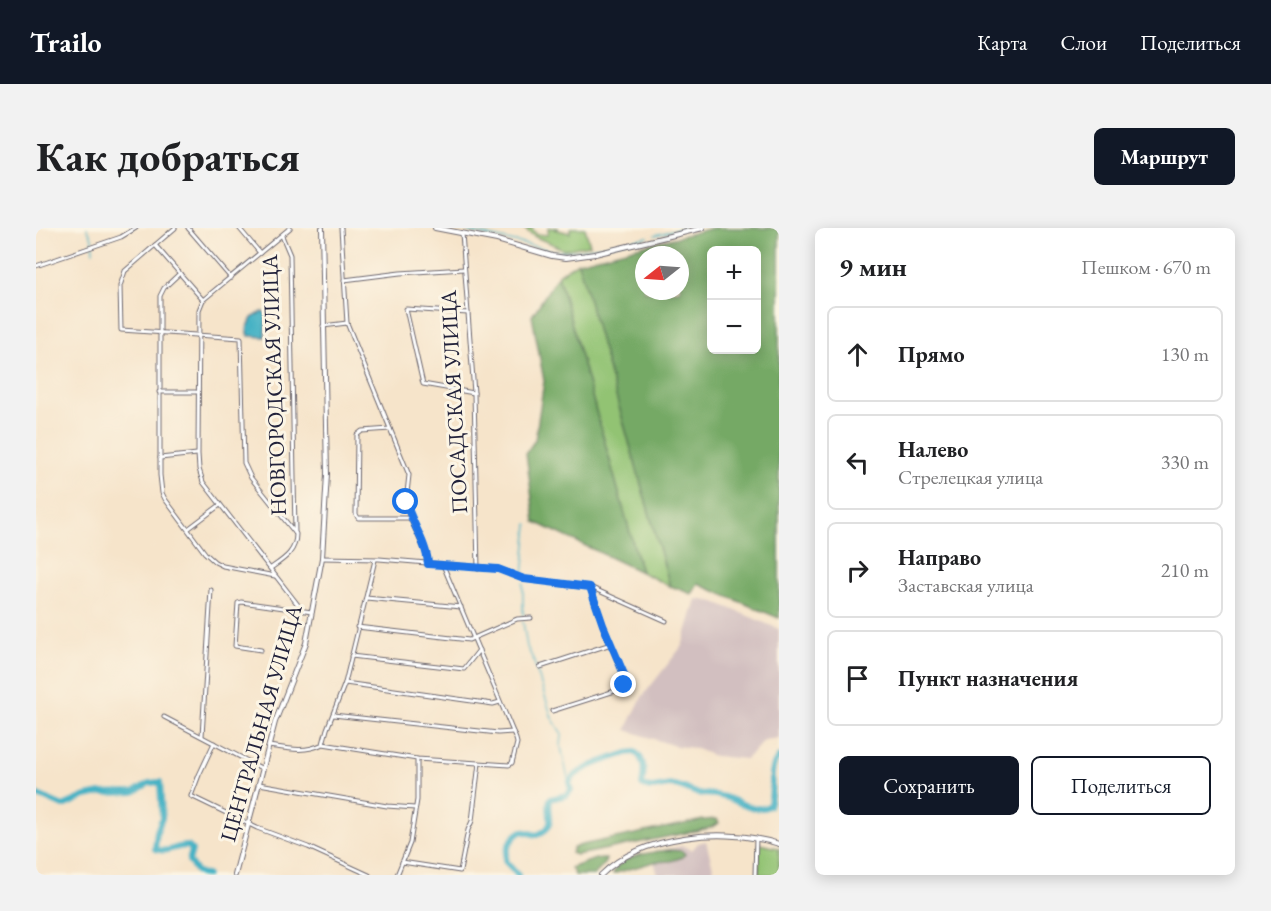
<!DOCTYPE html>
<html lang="ru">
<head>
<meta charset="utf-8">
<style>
  :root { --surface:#fff; --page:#f2f2f2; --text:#202124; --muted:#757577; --line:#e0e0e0; --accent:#111827 }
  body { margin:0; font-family:"EB Garamond",serif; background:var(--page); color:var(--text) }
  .controls { position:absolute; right:18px; top:18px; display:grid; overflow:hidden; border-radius:9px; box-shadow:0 3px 15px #0003 }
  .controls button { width:54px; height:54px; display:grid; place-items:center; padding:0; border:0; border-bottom:2px solid var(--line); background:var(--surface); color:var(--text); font:30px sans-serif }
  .compass { position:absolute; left:599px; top:18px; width:54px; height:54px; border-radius:50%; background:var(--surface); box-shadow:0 3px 15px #0003; rotate:253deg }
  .stop { position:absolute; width:18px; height:18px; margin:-14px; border:4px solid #1a73e8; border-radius:50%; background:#fff }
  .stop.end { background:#1a73e8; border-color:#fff; box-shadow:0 2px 6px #0008 }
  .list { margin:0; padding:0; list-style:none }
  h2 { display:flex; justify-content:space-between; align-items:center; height:78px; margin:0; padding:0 24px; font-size:26px }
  h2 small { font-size:20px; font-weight:400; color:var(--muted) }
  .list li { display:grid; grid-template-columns:39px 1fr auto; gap:18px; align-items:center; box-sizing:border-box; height:96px; margin:0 12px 12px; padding:0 12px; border:2px solid var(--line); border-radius:9px }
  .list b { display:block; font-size:22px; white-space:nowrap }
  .list p { margin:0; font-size:20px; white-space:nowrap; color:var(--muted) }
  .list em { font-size:20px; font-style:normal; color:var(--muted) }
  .actions { display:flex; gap:12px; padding:18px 24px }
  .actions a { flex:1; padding:14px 0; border:2px solid var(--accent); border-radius:9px; text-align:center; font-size:21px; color:var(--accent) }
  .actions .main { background:var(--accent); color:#fff }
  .icon { flex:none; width:33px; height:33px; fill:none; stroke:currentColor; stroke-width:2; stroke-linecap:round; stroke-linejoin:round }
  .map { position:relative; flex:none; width:743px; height:647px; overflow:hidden; border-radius:9px }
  header { display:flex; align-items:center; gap:36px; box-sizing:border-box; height:84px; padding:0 30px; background:var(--accent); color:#fff }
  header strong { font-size:28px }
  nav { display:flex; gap:33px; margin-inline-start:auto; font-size:21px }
  .intro { display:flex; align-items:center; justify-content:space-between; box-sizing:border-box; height:144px; padding:0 36px }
  h1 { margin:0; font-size:42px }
  .button { padding:15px 27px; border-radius:9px; background:var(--accent); color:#fff; font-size:21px; font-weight:700 }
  main { display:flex; gap:36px; padding:0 36px }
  aside { flex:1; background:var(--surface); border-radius:9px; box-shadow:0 3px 15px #0003 }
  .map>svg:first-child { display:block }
  .industrial { fill:#d2bfc0 }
  .green { fill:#92c373; stroke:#5a7257; stroke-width:1.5 }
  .forest { fill:#75a965; stroke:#4c6650; stroke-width:1.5; fill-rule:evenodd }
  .water { fill:#47b2c5; stroke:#346a80; stroke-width:1.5 }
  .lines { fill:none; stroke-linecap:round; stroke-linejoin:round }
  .stream { stroke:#47b2c5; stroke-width:1.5 }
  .river { stroke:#47b2c5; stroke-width:6 }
  .minor-casing { stroke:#6c666d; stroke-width:5 }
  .tertiary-casing { stroke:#6c666d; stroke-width:6 }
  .secondary-casing { stroke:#6c666d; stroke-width:6 }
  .minor { stroke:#fff; stroke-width:3 }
  .tertiary { stroke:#fff; stroke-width:4 }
  .secondary { stroke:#fff; stroke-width:4 }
  .route { stroke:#1a73e8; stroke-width:8 }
  .labels { text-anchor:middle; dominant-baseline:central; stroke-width:6; stroke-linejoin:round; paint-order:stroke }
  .street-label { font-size:22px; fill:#22223b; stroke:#fcf5e5 }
</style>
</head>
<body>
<header>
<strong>Trailo</strong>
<nav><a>Карта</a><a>Слои</a><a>Поделиться</a></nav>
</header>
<div class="intro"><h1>Как добраться</h1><a class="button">Маршрут</a></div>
<main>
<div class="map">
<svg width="743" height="647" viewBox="0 0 743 647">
  <rect width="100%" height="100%" fill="#fcf5e5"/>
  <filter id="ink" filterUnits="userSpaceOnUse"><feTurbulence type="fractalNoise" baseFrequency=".0167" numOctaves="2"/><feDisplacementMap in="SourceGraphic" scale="12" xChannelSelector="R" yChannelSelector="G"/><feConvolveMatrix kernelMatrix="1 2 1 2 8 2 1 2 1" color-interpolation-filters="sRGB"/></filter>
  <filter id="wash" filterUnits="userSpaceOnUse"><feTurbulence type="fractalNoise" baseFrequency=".008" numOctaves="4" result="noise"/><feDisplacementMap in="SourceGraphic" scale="24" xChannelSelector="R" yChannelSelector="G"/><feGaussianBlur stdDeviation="1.35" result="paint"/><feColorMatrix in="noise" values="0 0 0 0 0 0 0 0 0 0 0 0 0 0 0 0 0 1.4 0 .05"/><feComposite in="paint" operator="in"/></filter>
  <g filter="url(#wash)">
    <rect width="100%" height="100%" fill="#f6e4ca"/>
    <!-- industrial -->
    <g class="industrial">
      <path d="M660,371L679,374L743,401V510L729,512L710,531L678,528L658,520L639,518L590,502L606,469L646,418Z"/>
      <path d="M670,613L679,647H622L615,624L647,618L656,622L662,615Z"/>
    </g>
    <!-- green -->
    <g class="green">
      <path d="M488,0H496L500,6L512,7V0H523L518,1L534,5V0H549L554,17L527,22C514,12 499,13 488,0Z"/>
      <path d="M542,34L634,358L605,344L522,47Z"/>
      <path d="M723,616L743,620V647H723Z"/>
    </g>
    <!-- forest -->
    <g class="forest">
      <path d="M677,0H743V390L662,356L656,366L634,358L542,34ZM676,22H720V122H676ZM608,27H644V63H608Z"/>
      <path d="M522,47L605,344L499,294L490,225L499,212L508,153L496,88Z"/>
      <path d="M681,591L683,595L674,600L552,625L540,627L535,625L537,620L545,617L667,592Z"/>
      <path d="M633,622L646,623L649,626L647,629L635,633L618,634L577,646C582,628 616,624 633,622Z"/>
      <path d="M559,631H570L568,637L558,647H539L535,640Z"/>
    </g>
    <!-- water -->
    <path class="water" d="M226,84L229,85L230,88L229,109L213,108L211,101L216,90Z"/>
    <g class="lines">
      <!-- stream -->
      <g class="stream">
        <path d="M51,0L56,10L57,23"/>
        <path d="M417,0L523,24L541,23L612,9"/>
        <path d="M619,7L647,0"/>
        <path d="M487,347L492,296"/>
        <path d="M487,388V355"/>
        <path d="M487,394L491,419L497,431L516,490L526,506L525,519L533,555"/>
      </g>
      <!-- river -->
      <g class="river">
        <path d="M0,566L27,578L50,568L65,565L98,564L113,555L124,554L126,590L121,603L119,621C132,626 140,617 152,618L156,622L153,633C159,641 160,647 171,647"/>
        <path d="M482,647L469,633C470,621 475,609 486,603L501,607C523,597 510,589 514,571L531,567L535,562L533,555C541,539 575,531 591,525L599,524C610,532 608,545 606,557C617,564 627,556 638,557C646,558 654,563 661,565C669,567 677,566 684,568C702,571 716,586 733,578C740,562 730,543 743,529"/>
      </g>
    </g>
  </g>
  <g filter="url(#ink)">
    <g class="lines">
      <defs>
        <g id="minor">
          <path d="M139,0L89,43L84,58L85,102L205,110L208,235L215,250L260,306C260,324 248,331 235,340"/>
          <path d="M152,0L195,50"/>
          <path d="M203,0L224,25"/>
          <path d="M254,0L167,72L163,82L162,226L163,241L167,254L266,382"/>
          <path d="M305,0L311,95L373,247L370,274L374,290L392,329V336"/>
          <path d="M426,5L438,165L442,341"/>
          <path d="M246,8L254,27L259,305"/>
          <path d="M119,17L167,72"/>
          <path d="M0,38L85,9L100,0"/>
          <path d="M144,45L128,60L124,68V247L126,265L129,271L169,325L179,334L187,338L239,348"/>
          <path d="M308,52L364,45L428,41"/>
          <path d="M432,85L370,81L387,156L438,165"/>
          <path d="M287,98L311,95"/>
          <path d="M123,164H160"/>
          <path d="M354,201L326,203L321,207L320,286L322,290H374"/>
          <path d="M124,230L161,226"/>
          <path d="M152,301L184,277"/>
          <path d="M286,330L343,331L462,341L488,351L554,359L630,393"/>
          <path d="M330,370L425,379"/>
          <path d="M321,399L433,412L481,391L495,390"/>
          <path d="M225,422L199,418L202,375L205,374L276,384"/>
          <path d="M315,428L428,441L443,422"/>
          <path d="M504,439L575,416"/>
          <path d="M309,455L457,476L464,474"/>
          <path d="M516,483L582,462L590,454L567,397L554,359"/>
          <path d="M297,487L462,505L477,504"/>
          <path d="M128,489L227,541"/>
          <path d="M166,508L175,362"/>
          <path d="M178,515L163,547L155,568L221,600L272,619L333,647"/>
          <path d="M287,516L381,531L473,537L476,535L481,515L480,511L407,337"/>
          <path d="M233,518C253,521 268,525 287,516L291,501L309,455L339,332"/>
          <path d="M223,556L351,578L379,580"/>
          <path d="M366,634L424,643L432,602L436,593L443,535"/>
          <path d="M361,647L374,615L381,572V531"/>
          <path d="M719,647L720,610"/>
        </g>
        <path id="tertiary" d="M399,0L461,12L516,28L530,30L559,26L667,0"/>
        <g id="secondary">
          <path d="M199,647L239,494L270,415L286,330L291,246L286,0"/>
          <path d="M565,647C606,606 690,599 743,616"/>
        </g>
      </defs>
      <!-- minor casing -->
      <use href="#minor" class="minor-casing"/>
      <!-- tertiary casing -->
      <use href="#tertiary" class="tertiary-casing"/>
      <!-- secondary casing -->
      <use href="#secondary" class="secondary-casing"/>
      <!-- minor -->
      <use href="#minor" class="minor"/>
      <!-- tertiary -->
      <use href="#tertiary" class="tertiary"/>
      <!-- secondary -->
      <use href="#secondary" class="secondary"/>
    </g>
  </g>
  <g class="lines" filter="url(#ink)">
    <!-- route -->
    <path class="route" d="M370,274C375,294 391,315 392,336L462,341L488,351L554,359L567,397L590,451L588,457"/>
  </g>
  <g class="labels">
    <!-- street labels -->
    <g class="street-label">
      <text transform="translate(238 157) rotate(-92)">НОВГОРОДСКАЯ УЛИЦА</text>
      <text transform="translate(418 174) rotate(-93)">ПОСАДСКАЯ УЛИЦА</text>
      <text transform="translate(225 495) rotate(-74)">ЦЕНТРАЛЬНАЯ УЛИЦА</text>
    </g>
  </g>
</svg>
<div class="controls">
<button>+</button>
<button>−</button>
</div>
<svg class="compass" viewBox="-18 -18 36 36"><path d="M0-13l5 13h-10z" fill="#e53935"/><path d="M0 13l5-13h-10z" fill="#757577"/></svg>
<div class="stop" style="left:370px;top:274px"></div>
<div class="stop end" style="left:588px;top:457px"></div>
</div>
<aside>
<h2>9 мин<small>Пешком · 670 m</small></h2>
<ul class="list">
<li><svg class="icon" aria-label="ahead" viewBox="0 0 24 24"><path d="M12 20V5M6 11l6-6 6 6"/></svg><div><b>Прямо</b></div><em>130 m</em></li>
<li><svg class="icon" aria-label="left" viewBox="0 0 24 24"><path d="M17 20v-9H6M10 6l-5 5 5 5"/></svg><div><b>Налево</b><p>Стрелецкая улица</p></div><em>330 m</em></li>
<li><svg class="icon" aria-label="right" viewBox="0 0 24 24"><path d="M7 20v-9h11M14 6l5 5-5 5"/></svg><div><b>Направо</b><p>Заставская улица</p></div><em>210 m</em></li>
<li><svg class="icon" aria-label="arrive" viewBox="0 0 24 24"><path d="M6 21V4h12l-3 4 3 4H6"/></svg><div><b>Пункт назначения</b></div></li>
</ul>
<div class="actions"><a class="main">Сохранить</a><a>Поделиться</a></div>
</aside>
</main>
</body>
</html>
